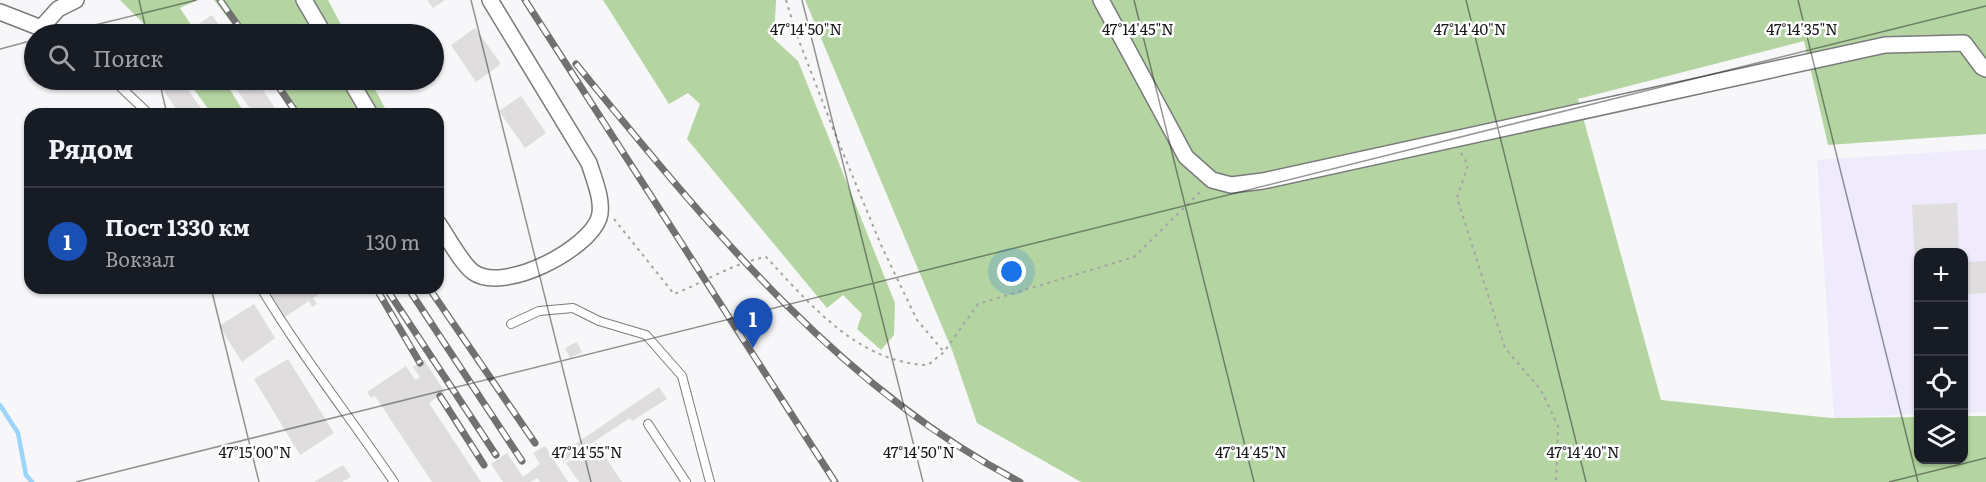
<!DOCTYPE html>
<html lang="ru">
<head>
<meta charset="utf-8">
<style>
  :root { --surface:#171b24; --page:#242831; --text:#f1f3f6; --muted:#9ea1a6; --line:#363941; --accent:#b45309 }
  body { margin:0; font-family:Literata,serif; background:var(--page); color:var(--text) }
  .controls { position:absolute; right:18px; bottom:18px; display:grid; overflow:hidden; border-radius:12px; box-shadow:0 2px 4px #0004 }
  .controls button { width:54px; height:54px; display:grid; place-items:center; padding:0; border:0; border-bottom:2px solid var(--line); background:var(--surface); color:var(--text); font:30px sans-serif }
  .you { position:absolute; left:1012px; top:272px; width:21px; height:21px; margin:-15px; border:4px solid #fff; border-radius:50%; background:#1a73e8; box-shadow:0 0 0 9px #1a73e833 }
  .badge { display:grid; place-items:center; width:39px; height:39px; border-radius:50%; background:var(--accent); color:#fff; font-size:20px; font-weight:700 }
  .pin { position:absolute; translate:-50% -50px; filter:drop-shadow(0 2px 3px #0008) }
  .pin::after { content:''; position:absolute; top:32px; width:21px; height:18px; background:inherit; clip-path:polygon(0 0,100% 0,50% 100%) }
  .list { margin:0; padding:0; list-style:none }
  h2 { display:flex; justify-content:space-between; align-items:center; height:78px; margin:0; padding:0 24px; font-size:26px }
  h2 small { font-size:20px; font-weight:400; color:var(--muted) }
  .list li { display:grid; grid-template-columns:39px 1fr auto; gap:18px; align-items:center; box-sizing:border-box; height:108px; padding:0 24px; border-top:2px solid var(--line) }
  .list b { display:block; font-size:22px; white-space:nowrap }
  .list p { margin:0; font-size:20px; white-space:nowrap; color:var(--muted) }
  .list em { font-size:20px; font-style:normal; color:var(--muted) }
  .icon { flex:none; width:33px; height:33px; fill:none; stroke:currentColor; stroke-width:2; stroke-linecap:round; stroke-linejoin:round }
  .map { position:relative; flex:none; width:1986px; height:482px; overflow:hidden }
  .search { position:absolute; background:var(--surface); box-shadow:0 2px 4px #0004; left:24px; top:24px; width:420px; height:66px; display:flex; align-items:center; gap:15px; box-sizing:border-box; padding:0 21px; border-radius:33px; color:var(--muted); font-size:22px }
  .panel { position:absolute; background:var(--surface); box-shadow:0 2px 4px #0004; left:24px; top:108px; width:420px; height:186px; border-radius:18px }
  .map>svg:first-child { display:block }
  .industrial { fill:#efebfc }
  .green { fill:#b4d5a1 }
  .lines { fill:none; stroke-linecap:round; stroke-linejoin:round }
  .stream { stroke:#9bd5fc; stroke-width:4.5 }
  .building { fill:#dfdddd }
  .lane-casing { stroke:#7a7b7c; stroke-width:10 }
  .street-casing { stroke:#7a7b7c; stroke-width:18 }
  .path { stroke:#a4a4a5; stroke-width:2; stroke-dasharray:3 4.5; stroke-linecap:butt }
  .lane { stroke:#fff; stroke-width:8 }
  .street { stroke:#fff; stroke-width:15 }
  .rail-casing { stroke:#717171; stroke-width:7 }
  .rail { stroke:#fff; stroke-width:4.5; stroke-dasharray:14; stroke-linecap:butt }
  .ticks { fill:none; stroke:#191919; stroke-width:1.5; stroke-opacity:0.45 }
  .ticks-label { font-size:15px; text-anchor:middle; fill:#191919; stroke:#fff; stroke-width:5; stroke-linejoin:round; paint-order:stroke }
</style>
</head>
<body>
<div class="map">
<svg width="1986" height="482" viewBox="0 0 1986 482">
  <rect width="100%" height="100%" fill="#f7f7f9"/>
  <!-- industrial -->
  <path class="industrial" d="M1986,149V412L1964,413V252H1918V414L1834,418L1817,160Z"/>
  <!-- green -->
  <g class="green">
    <path d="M120,0H197L180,8L197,34H154Z"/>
    <path d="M214,0H328L346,34H240Z"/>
    <path d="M603,0H776L774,39L798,61L895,303L894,335L881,350L857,329L862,314L843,295L827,308L687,139L700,104L688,93L669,104Z"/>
    <path d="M805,0H1986V134L1828,145L1804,41L1578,99L1661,400L1831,418L1918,417V460H1964V416H1986V482H1081L977,423L952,350Z"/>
    <path d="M187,80H224L245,114H212Z"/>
    <path d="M273,80H370L388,114H299Z"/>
  </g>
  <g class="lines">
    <!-- stream -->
    <path class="stream" d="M0,405L18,433L26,475L32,482"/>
  </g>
  <!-- building -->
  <g class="building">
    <path d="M427,0H445L433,8Z"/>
    <path d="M212,15L225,34H200L194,27Z"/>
    <path d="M475,28L501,64L476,82L451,45Z"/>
    <path d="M156,80H181L205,114H180Z"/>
    <path d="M230,80H256L279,114H254Z"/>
    <path d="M521,96L546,133L525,148L499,111Z"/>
    <path d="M1957,203L1959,252H1918L1917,299L1912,205Z"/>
    <path d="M1986,261V293L1964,294V262Z"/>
    <path d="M277,288H328L313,298L317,304L312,307L309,301L285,317L270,296L279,290Z"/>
    <path d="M254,304L275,338L242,362L219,326Z"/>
    <path d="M577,342L582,352L570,358L565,348Z"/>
    <path d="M288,359L334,433L300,455L254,379Z"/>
    <path d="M424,360L445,392L429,403L481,482H432L375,396L371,398L367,392L406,366L415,380L420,377L413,367Z"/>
    <path d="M659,387L667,399L632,421L630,418L563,462L559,455Z"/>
    <path d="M596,443L622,482H579L566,463Z"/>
    <path d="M545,446L568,482H540L537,478L530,482H503L491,464L507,453L523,477L540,464L533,453Z"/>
    <path d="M343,465L351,477L342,482H314Z"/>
  </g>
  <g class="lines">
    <defs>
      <g id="lane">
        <path d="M113,80L149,114"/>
        <path d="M261,288C301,355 350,417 394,482"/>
        <path d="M511,324L539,311L573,308L599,321L646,335L682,376L710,482"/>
        <path d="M648,424L686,482"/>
      </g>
      <g id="street">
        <path d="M304,0L324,34"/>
        <path d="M1101,0L1186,157L1212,180L1231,185L1263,181L1885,45L1964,43L1982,67L1986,69"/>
        <path d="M0,12L41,28L58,9L76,0"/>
        <path d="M350,80L370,114"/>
        <path d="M438,223C447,236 461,263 473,272C503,294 588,250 599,218C604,202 594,179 589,163L490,0"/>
      </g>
    </defs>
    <!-- lane casing -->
    <use href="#lane" class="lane-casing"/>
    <!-- street casing -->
    <use href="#street" class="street-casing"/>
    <!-- path -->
    <g class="path">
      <path d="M786,0L796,33L834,131L881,245L917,320L944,352"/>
      <path d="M1461,153L1468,165L1457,198L1505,348L1541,390L1558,426L1556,482"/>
      <path d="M614,219L674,294C705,282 733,263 766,257C810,304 858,363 928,365L944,352L978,304L1134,257L1202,190"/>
    </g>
    <!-- lane -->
    <use href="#lane" class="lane"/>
    <!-- street -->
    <use href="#street" class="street"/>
    <defs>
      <g id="rail">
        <path d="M220,0L244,34"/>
        <path d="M525,0L835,482"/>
        <path d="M576,64C705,221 836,386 1020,482"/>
        <path d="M274,80L297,114"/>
        <path d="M376,288L420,363"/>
        <path d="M386,288L496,455"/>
        <path d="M408,288L522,461"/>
        <path d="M429,288L535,443"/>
        <path d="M440,396L484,465"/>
      </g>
    </defs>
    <!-- rail casing -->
    <use href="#rail" class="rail-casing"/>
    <!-- rail -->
    <use href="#rail" class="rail"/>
  </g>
  <!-- ticks -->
  <path class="ticks" d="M139,0L147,34M471,0L591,482M802,0L923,482M1134,0L1254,482M1466,0L1586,482M1798,0L1918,482M58,34L197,0M0,49L34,40M159,80L167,114M211,288L259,482M76,482L1986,6M1889,482L1986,458"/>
  <g class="ticks-label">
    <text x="806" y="35">47°14'50"N</text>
    <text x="1138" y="35">47°14'45"N</text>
    <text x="1802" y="35">47°14'35"N</text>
    <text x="1470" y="35">47°14'40"N</text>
    <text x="255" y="458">47°15'00"N</text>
    <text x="587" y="458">47°14'55"N</text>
    <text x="919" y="458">47°14'50"N</text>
    <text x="1251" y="458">47°14'45"N</text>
    <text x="1583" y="458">47°14'40"N</text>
  </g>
</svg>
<div class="controls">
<button>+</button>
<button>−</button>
<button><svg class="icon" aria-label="locate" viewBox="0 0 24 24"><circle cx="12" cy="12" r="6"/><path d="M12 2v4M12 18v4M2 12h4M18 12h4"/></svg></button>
<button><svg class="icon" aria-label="layers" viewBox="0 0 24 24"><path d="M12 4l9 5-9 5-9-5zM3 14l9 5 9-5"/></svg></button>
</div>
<div class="you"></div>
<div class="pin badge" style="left:753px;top:348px;background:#1a4fb4">1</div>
<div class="search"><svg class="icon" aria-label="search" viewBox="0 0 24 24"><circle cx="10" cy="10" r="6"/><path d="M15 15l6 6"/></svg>Поиск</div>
<section class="panel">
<h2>Рядом<small></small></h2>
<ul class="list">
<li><span class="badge" style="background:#1a4fb4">1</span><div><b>Пост 1330 км</b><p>Вокзал</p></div><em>130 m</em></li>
</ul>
</section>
</div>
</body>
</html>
